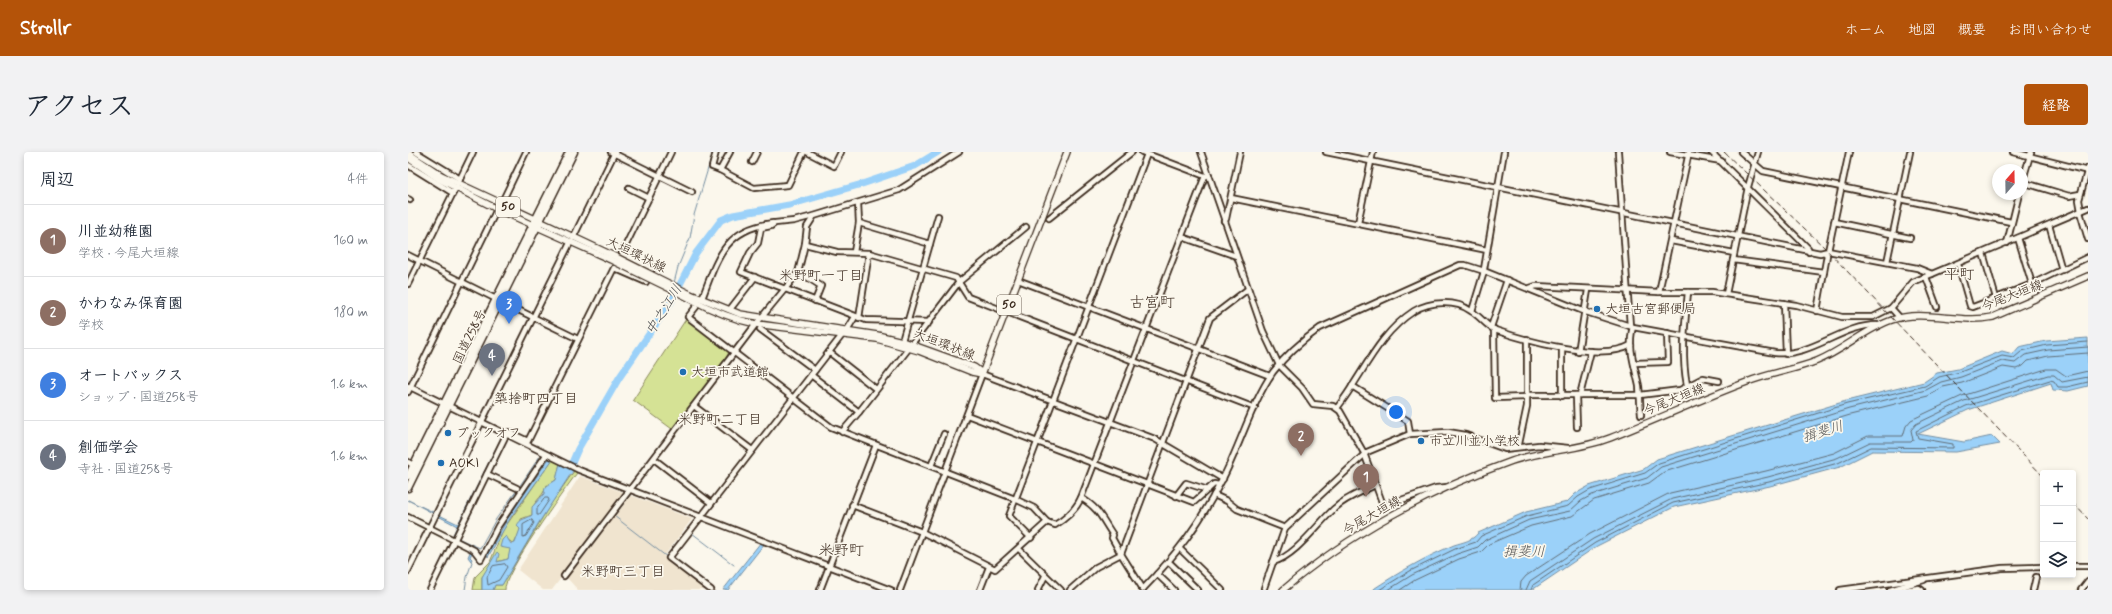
<!DOCTYPE html>
<html lang="ja">
<head>
<meta charset="utf-8">
<style>
  :root { --surface:#fff; --page:#f2f2f3; --text:#1f2937; --muted:#747a83; --line:#e0e1e3; --accent:#b45309 }
  body { margin:0; font-family:Mynerve,"Klee One",sans-serif; background:var(--page); color:var(--text) }
  .controls { position:absolute; right:12px; bottom:12px; display:grid; overflow:hidden; border-radius:4px; box-shadow:0 2px 6px #0003 }
  .controls button { width:36px; height:36px; display:grid; place-items:center; padding:0; border:0; border-bottom:1px solid var(--line); background:var(--surface); color:var(--text); font:20px sans-serif }
  .compass { position:absolute; left:1584px; top:12px; width:36px; height:36px; border-radius:50%; background:var(--surface); box-shadow:0 2px 6px #0003; rotate:20deg }
  .you { position:absolute; left:988px; top:260px; width:14px; height:14px; margin:-10px; border:3px solid #fff; border-radius:50%; background:#1a73e8; box-shadow:0 0 0 6px #1a73e833 }
  .badge { display:grid; place-items:center; width:26px; height:26px; border-radius:50%; background:var(--accent); color:#fff; font-size:13px; font-weight:700 }
  .pin { position:absolute; translate:-50% -33px; filter:drop-shadow(0 1px 2px #0008) }
  .pin::after { content:''; position:absolute; top:21px; width:14px; height:12px; background:inherit; clip-path:polygon(0 0,100% 0,50% 100%) }
  .list { margin:0; padding:0; list-style:none }
  h2 { display:flex; justify-content:space-between; align-items:center; height:52px; margin:0; padding:0 16px; font-size:17px }
  h2 small { font-size:13px; font-weight:400; color:var(--muted) }
  .list li { display:grid; grid-template-columns:26px 1fr auto; gap:12px; align-items:center; box-sizing:border-box; height:72px; padding:0 16px; border-top:1px solid var(--line) }
  .list b { display:block; font-size:15px; white-space:nowrap }
  .list p { margin:0; font-size:13px; white-space:nowrap; color:var(--muted) }
  .list em { font-size:13px; font-style:normal; color:var(--muted) }
  .icon { flex:none; width:22px; height:22px; fill:none; stroke:currentColor; stroke-width:2; stroke-linecap:round; stroke-linejoin:round }
  .map { position:relative; flex:none; width:1680px; height:438px; overflow:hidden; border-radius:4px }
  header { display:flex; align-items:center; gap:24px; box-sizing:border-box; height:56px; padding:0 20px; background:var(--accent); color:#fff }
  header strong { font-size:19px }
  nav { display:flex; gap:22px; margin-inline-start:auto; font-size:14px }
  .intro { display:flex; align-items:center; justify-content:space-between; box-sizing:border-box; height:96px; padding:0 24px }
  h1 { margin:0; font-size:28px }
  .button { padding:10px 18px; border-radius:4px; background:var(--accent); color:#fff; font-size:14px; font-weight:700 }
  main { display:flex; gap:24px; padding:0 24px }
  aside { flex:1; background:var(--surface); border-radius:4px; box-shadow:0 2px 6px #0003 }
  .map>svg:first-child { display:block }
  .built { fill:#f0e4cf }
  .green { fill:#d5e295; stroke:#88865a }
  .water { fill:#9bd1f9; stroke:#758ea1 }
  .lines { fill:none; stroke-linecap:round; stroke-linejoin:round }
  .shore { stroke:#616d76; stroke-width:1 }
  .stream { stroke:#758ea1; stroke-width:1 }
  .river { stroke:#9bd1f9; stroke-width:7 }
  .minor-casing { stroke:#3b2a1e; stroke-width:8 }
  .major-casing { stroke:#3b2a1e; stroke-width:8 }
  .highway-casing { stroke:#3b2a1e; stroke-width:9 }
  .minor { stroke:#fbf7ec; stroke-width:4.5 }
  .major { stroke:#fbf7ec; stroke-width:5.5 }
  .highway { stroke:#fbf7ec; stroke-width:6 }
  .rail { stroke:#3b2a1e; stroke-width:1; stroke-dasharray:6 3; stroke-linecap:butt }
  .major-bridge-casing { stroke:#3b2a1e; stroke-width:8; stroke-linecap:butt }
  .major-bridge { stroke:#fbf7ec; stroke-width:5.5 }
  .poi-dot { fill:#1f6fb2; stroke:#fbf7ec; stroke-width:1.5 }
  .labels { text-anchor:middle; dominant-baseline:central; stroke-width:3.5; stroke-linejoin:round; paint-order:stroke }
  .shield { fill:#fbf7ec; stroke:#75685c; stroke-width:1 }
  .shield-label { font-size:12px; font-weight:bold; fill:#3b2a1e }
  .street-label { font-size:13px; fill:#3b2a1e; stroke:#fbf7ec }
  .poi-label { font-size:13px; fill:#3b2a1e; stroke:#fbf7ec; text-anchor:start }
  .neighbourhood-label { font-size:14px; fill:#3b2a1e; stroke:#fbf7ec }
  .water-label { font-size:14px; font-style:italic; fill:#535455; stroke:#fbf7ec }
  .quarter-label { font-size:15px; fill:#3b2a1e; stroke:#fbf7ec }
</style>
</head>
<body>
<header>
<strong>Strollr</strong>
<nav><a>ホーム</a><a>地図</a><a>概要</a><a>お問い合わせ</a></nav>
</header>
<div class="intro"><h1>アクセス</h1><a class="button">経路</a></div>
<main>
<aside>
<h2>周辺<small>4件</small></h2>
<ul class="list">
<li><span class="badge" style="background:#8d6e63">1</span><div><b>川並幼稚園</b><p>学校 · 今尾大垣線</p></div><em>160 m</em></li>
<li><span class="badge" style="background:#8d6e63">2</span><div><b>かわなみ保育園</b><p>学校</p></div><em>180 m</em></li>
<li><span class="badge" style="background:#3f7fe0">3</span><div><b>オートバックス</b><p>ショップ · 国道258号</p></div><em>1.6 km</em></li>
<li><span class="badge" style="background:#6b7280">4</span><div><b>創価学会</b><p>寺社 · 国道258号</p></div><em>1.6 km</em></li>
</ul>
</aside>
<div class="map">
<svg width="1680" height="438" viewBox="0 0 1680 438">
  <rect width="100%" height="100%" fill="#fbf7ec"/>
  <filter id="ink" filterUnits="userSpaceOnUse"><feTurbulence type="fractalNoise" baseFrequency=".025" numOctaves="2"/><feDisplacementMap in="SourceGraphic" scale="8" xChannelSelector="R" yChannelSelector="G"/><feConvolveMatrix kernelMatrix="1 2 1 2 8 2 1 2 1" color-interpolation-filters="sRGB"/></filter>
  <g filter="url(#ink)">
    <!-- built -->
    <g class="built">
      <path d="M172,324L217,341L144,438H135L110,418Z"/>
      <path d="M222,343L284,367L256,404L299,438H170L159,426L158,425Z"/>
    </g>
    <!-- green -->
    <g class="green">
      <path d="M278,167L321,200L314,214L264,277L225,248Z"/>
      <path d="M144,308L152,312L148,328L138,334C135,347 123,349 124,363L113,367L112,379L106,392L100,388L98,384L95,390L103,398L100,407L88,410L89,404L74,425V438H65L67,425L82,410L95,378Z"/>
      <path d="M166,319L169,321C157,337 94,424 97,438H85L87,433H94L142,353Z"/>
    </g>
    <!-- water -->
    <g class="water">
      <path d="M1680,186V234L1660,239L1645,238L1643,231L1560,258L1510,282L1556,290L1584,284L1592,292L1548,300L1464,299L1432,315L1362,334L1266,355L1189,394L1124,438H964C990,421 1017,405 1046,393C1055,390 1064,389 1070,381L1118,360L1159,350L1167,342L1181,334L1236,317L1249,307L1438,249L1516,230L1529,221L1550,217L1594,199L1605,202L1611,195L1638,189Z"/>
      <path d="M94,284L95,286L50,386L67,394L62,405L64,407L63,409L60,405L64,395L44,385L49,374L0,348L50,372Z"/>
      <path d="M142,305L145,307L103,365L80,405L79,403L100,366Z"/>
      <path d="M152,311L166,317L130,372L94,433H87L85,438H74V425L89,400L91,402L89,410L100,407L102,397L92,395L94,388L98,384L103,392L107,391L112,377L109,374C112,366 117,368 124,363V355L136,342L137,335L148,328Z"/>
      <path d="M353,390L357,391L320,438H315Z"/>
    </g>
    <g class="lines">
      <!-- shore -->
      <g class="shore">
        <path d="M137,346H140L141,348L131,363H129V357Z"/>
        <path d="M124,368L126,371L118,384L115,385V373Z"/>
        <path d="M97,412L99,415L91,428L80,433L79,425L85,414Z"/>
        <path d="M971,438L1002,419L1047,397L1068,390L1073,384L1119,364L1160,354L1170,345L1182,338L1237,321L1251,311L1439,252L1517,234L1531,225L1552,220L1594,204L1606,206L1614,199L1639,193L1680,190"/>
        <path d="M980,438L1004,423L1049,402L1070,395L1077,388L1121,368L1162,359L1173,349L1184,343L1239,326L1253,315L1441,257L1518,238L1533,230L1553,225L1594,209L1607,211L1617,203L1640,198L1680,195"/>
        <path d="M992,438L1007,428L1051,407L1073,400L1081,392L1123,374L1164,364L1186,348L1241,331L1256,320L1442,263L1520,244L1535,235L1554,231L1595,215L1608,217L1615,214L1620,209L1640,204L1680,201"/>
        <path d="M1112,438L1113,430L1118,424L1182,382L1262,341L1358,319L1426,301L1460,284H1495L1498,274L1503,268L1554,244L1638,217H1648L1658,224L1680,219"/>
        <path d="M1118,438L1122,429L1185,387L1264,347L1360,325L1429,306L1462,290H1503L1505,288L1503,278L1508,272L1556,249L1640,223H1646L1654,230L1680,225"/>
        <path d="M1123,438L1125,433L1187,391L1265,351L1361,330L1430,311L1463,295L1545,296V292L1510,286L1508,279L1558,254L1642,228L1646,229L1650,235H1659L1680,230"/>
      </g>
      <!-- stream -->
      <g class="stream">
        <path d="M266,131L270,115L282,86L286,63L305,0"/>
        <path d="M263,150L265,140"/>
        <path d="M111,335L132,304"/>
        <path d="M223,342L206,364L259,405"/>
        <path d="M284,381L326,413"/>
        <path d="M67,394L72,396L88,367L109,338"/>
        <path d="M259,405L288,367"/>
        <path d="M57,438L59,425L64,410L63,409"/>
        <path d="M1678,438L1680,436"/>
      </g>
      <!-- river -->
      <path class="river" d="M160,320L170,297L211,226L263,150L288,101L313,68L325,63L381,53L454,32L507,14L530,0"/>
      <defs>
        <g id="minor">
          <path d="M8,0L52,27"/>
          <path d="M203,0L284,40"/>
          <path d="M308,0L304,15L312,18L322,0"/>
          <path d="M399,0L426,14L433,0"/>
          <path d="M734,0L797,24"/>
          <path d="M793,0L855,179L871,213L894,236L905,252L925,254L932,259L956,301L975,353H979L1028,336L1039,335"/>
          <path d="M918,0L1412,101L1420,99L1441,0"/>
          <path d="M1210,0L1222,174"/>
          <path d="M1262,0L1313,9"/>
          <path d="M1303,0L1400,96L1401,100"/>
          <path d="M1333,0L1355,19L1603,70"/>
          <path d="M1605,0L1680,19"/>
          <path d="M344,10L349,0"/>
          <path d="M0,13L45,41"/>
          <path d="M312,18L346,36L380,33L396,0"/>
          <path d="M51,29L65,0"/>
          <path d="M1614,30L1661,44L1672,42"/>
          <path d="M1614,31L1623,0"/>
          <path d="M221,36L241,46"/>
          <path d="M823,46L1079,98"/>
          <path d="M0,47L2,48"/>
          <path d="M93,52L118,0"/>
          <path d="M1673,59L1671,48L1680,16"/>
          <path d="M1672,60L1680,87"/>
          <path d="M405,64L386,69L367,71L363,74L353,76L350,91L342,101L333,120L458,168L521,170"/>
          <path d="M641,66L724,0"/>
          <path d="M816,69L818,67L832,0"/>
          <path d="M1426,70L1502,86"/>
          <path d="M451,71L522,92"/>
          <path d="M950,71L965,0"/>
          <path d="M1641,73L1654,118"/>
          <path d="M774,85L828,104"/>
          <path d="M165,86L207,0"/>
          <path d="M1610,86L1624,132"/>
          <path d="M1263,89L1326,101"/>
          <path d="M1599,91L1611,42"/>
          <path d="M397,92L429,100L461,101L548,126L560,145L847,256"/>
          <path d="M1420,99L1509,116L1524,122"/>
          <path d="M446,100L451,71L450,51"/>
          <path d="M1575,101L1588,146"/>
          <path d="M0,103L88,147"/>
          <path d="M1325,108L1416,120"/>
          <path d="M1479,110L1502,0"/>
          <path d="M1550,112L1562,154L1565,155L1624,132L1680,105"/>
          <path d="M391,120L413,134L407,149"/>
          <path d="M1518,125L1529,155"/>
          <path d="M610,128L862,224"/>
          <path d="M0,132L48,35"/>
          <path d="M1122,136L1128,134L1251,140H1304L1388,153L1434,165H1465L1483,156L1505,130L1680,56"/>
          <path d="M1251,140L1281,0"/>
          <path d="M1318,142L1340,35L1350,0"/>
          <path d="M295,144C310,104 318,77 365,71"/>
          <path d="M92,149L170,187"/>
          <path d="M1376,151L1378,202"/>
          <path d="M288,155L280,165L423,275L607,347L626,356L639,370L587,417L514,380L444,353"/>
          <path d="M323,156L347,125"/>
          <path d="M1483,156L1492,166"/>
          <path d="M1064,159L1075,123L1096,0"/>
          <path d="M1409,159L1419,103L1417,101"/>
          <path d="M451,166L461,101"/>
          <path d="M1083,175L1099,128"/>
          <path d="M1225,175C1219,194 1227,215 1231,234C1232,244 1232,253 1233,263"/>
          <path d="M352,177L407,218"/>
          <path d="M1086,177L1087,246L1119,245"/>
          <path d="M439,178L447,165"/>
          <path d="M494,189L530,64"/>
          <path d="M506,189L551,130L618,75"/>
          <path d="M1154,196V244"/>
          <path d="M421,200L468,237"/>
          <path d="M1170,200L1180,138"/>
          <path d="M1226,211L1260,210L1259,181"/>
          <path d="M403,223L451,260L501,196"/>
          <path d="M1279,233C1273,202 1277,172 1280,140"/>
          <path d="M0,234L171,318L483,438"/>
          <path d="M944,234L1000,269L1002,282"/>
          <path d="M0,240L89,57"/>
          <path d="M1120,243H1232L1272,238L1295,226L1311,229"/>
          <path d="M1168,243L1169,275"/>
          <path d="M1172,243L1183,199"/>
          <path d="M286,254L344,298"/>
          <path d="M929,256C955,223 969,183 1006,159C1022,149 1048,148 1063,159C1072,164 1078,174 1087,178C1119,189 1193,210 1223,193"/>
          <path d="M559,263L786,350L806,332L811,333"/>
          <path d="M434,280L451,260"/>
          <path d="M1105,294L1111,292L1119,254V187"/>
          <path d="M246,307L303,351"/>
          <path d="M0,310L5,313"/>
          <path d="M523,314L536,282"/>
          <path d="M79,322L109,336"/>
          <path d="M806,343L819,349L829,357L877,376"/>
          <path d="M768,344L778,331L800,338"/>
          <path d="M0,365L66,398L73,407L90,374L138,303"/>
          <path d="M639,370L647,373C657,367 668,357 673,346L797,24L801,23"/>
          <path d="M623,386L601,364L739,2"/>
          <path d="M611,397L653,438"/>
          <path d="M772,397L814,438"/>
          <path d="M761,410L790,438"/>
          <path d="M865,410C888,404 910,371 927,356C937,346 954,340 967,333"/>
          <path d="M1665,414H1680"/>
          <path d="M0,419L162,91"/>
          <path d="M749,422L766,438"/>
          <path d="M156,424L348,172L390,121L397,92L399,75L406,64L491,38L551,0"/>
          <path d="M856,436L877,376L959,300L1002,282L1040,280L1058,283L1097,297L1131,293L1160,296"/>
          <path d="M735,437L713,402L802,166L840,137"/>
          <path d="M22,438L98,283L101,280L120,289L206,116L238,130L244,116L214,101L263,0"/>
          <path d="M303,438L261,406L435,182"/>
          <path d="M412,438L468,293"/>
          <path d="M492,438L574,222L747,287L815,327"/>
          <path d="M572,438L581,415"/>
          <path d="M630,438L637,424"/>
          <path d="M662,438L688,415L713,402L704,386L705,383C694,367 691,356 673,346"/>
          <path d="M734,438C769,402 791,373 814,328C832,294 844,250 865,220C877,204 895,188 912,176L1052,113H1057L1076,119L1175,159L1225,175L1367,201C1404,205 1433,173 1469,173"/>
          <path d="M1432,438L1594,416L1635,415"/>
          <path d="M1482,438L1516,428"/>
          <path d="M1497,438L1511,436L1514,438"/>
          <path d="M1625,438L1628,425"/>
          <path d="M1673,438L1680,429"/>
        </g>
        <g id="major">
          <path d="M0,1L33,23L204,103"/>
          <path d="M0,6L31,27L89,57L201,107"/>
          <path d="M282,142L332,162L469,183L494,189L566,215L574,221"/>
          <path d="M281,146C303,158 324,167 348,172L469,187L511,199L564,220L574,222"/>
          <path d="M574,222L659,0"/>
          <path d="M875,438C939,383 1024,337 1104,309C1136,298 1171,298 1202,286C1248,268 1293,247 1339,230C1362,221 1386,218 1409,209C1436,198 1457,177 1484,168C1516,157 1552,172 1585,165L1680,124"/>
        </g>
        <g id="highway">
          <path d="M0,324L161,0"/>
          <path d="M0,336L166,0"/>
        </g>
      </defs>
      <!-- minor casing -->
      <use href="#minor" class="minor-casing"/>
      <!-- major casing -->
      <use href="#major" class="major-casing"/>
      <!-- highway casing -->
      <use href="#highway" class="highway-casing"/>
      <!-- minor -->
      <use href="#minor" class="minor"/>
      <!-- major -->
      <use href="#major" class="major"/>
      <!-- highway -->
      <use href="#highway" class="highway"/>
      <!-- rail -->
      <g class="rail">
        <path d="M1316,0L1416,95L1635,324"/>
        <path d="M1665,351L1680,367"/>
      </g>
      <defs>
        <g id="major-bridge">
          <path d="M204,103L282,142"/>
          <path d="M201,107L281,146"/>
        </g>
      </defs>
      <!-- major-bridge casing -->
      <use href="#major-bridge" class="major-bridge-casing"/>
      <!-- major-bridge -->
      <use href="#major-bridge" class="major-bridge"/>
    </g>
  </g>
  <!-- markers -->
  <g class="poi-dot">
    <circle cx="1189" cy="157" r="4"/>
    <circle cx="275" cy="220" r="4"/>
    <circle cx="40" cy="281" r="4"/>
    <circle cx="1013" cy="289" r="4"/>
    <circle cx="33" cy="311" r="4"/>
  </g>
  <g class="labels">
    <!-- shield labels -->
    <g class="shield">
      <rect x="88" y="45" width="24" height="20" rx="3"/>
      <rect x="589" y="143" width="24" height="20" rx="3"/>
    </g>
    <g class="shield-label">
      <text x="100" y="55">50</text>
      <text x="601" y="153">50</text>
    </g>
    <!-- street labels -->
    <g class="street-label">
      <text transform="translate(228 103) rotate(26)">大垣環状線</text>
      <text transform="translate(1604 144) rotate(-21)">今尾大垣線</text>
      <text transform="translate(62 185) rotate(-64)">国道258号</text>
      <text transform="translate(536 193) rotate(21)">大垣環状線</text>
      <text transform="translate(1266 248) rotate(-22)">今尾大垣線</text>
      <text transform="translate(964 364) rotate(-30)">今尾大垣線</text>
    </g>
    <!-- poi labels -->
    <g class="poi-label">
      <text x="1197" y="157">大垣古宮郵便局</text>
      <text x="283" y="220">大垣市武道館</text>
      <text x="48" y="281">ブックオフ</text>
      <text x="1021" y="289">市立川並小学校</text>
      <text x="41" y="311">AOKI</text>
    </g>
    <!-- neighbourhood labels -->
    <g class="neighbourhood-label">
      <text x="413" y="124">米野町一丁目</text>
      <text x="128" y="247">築捨町四丁目</text>
      <text x="312" y="268">米野町二丁目</text>
      <text x="215" y="420">米野町三丁目</text>
    </g>
    <!-- water labels -->
    <g class="water-label">
      <text transform="translate(256 158) rotate(-58)">中之江川</text>
      <text transform="translate(1415 280) rotate(-17)">揖斐川</text>
      <text x="1116" y="400">揖斐川</text>
    </g>
    <!-- quarter labels -->
    <g class="quarter-label">
      <text x="1551" y="123">平町</text>
      <text x="744" y="151">古宮町</text>
      <text x="433" y="399">米野町</text>
    </g>
  </g>
</svg>
<div class="controls">
<button>+</button>
<button>−</button>
<button><svg class="icon" aria-label="layers" viewBox="0 0 24 24"><path d="M12 4l9 5-9 5-9-5zM3 14l9 5 9-5"/></svg></button>
</div>
<svg class="compass" viewBox="-18 -18 36 36"><path d="M0-13l5 13h-10z" fill="#e53935"/><path d="M0 13l5-13h-10z" fill="#747a83"/></svg>
<div class="you"></div>
<div class="pin badge" style="left:958px;top:345px;background:#8d6e63">1</div>
<div class="pin badge" style="left:893px;top:304px;background:#8d6e63">2</div>
<div class="pin badge" style="left:101px;top:172px;background:#3f7fe0">3</div>
<div class="pin badge" style="left:84px;top:224px;background:#6b7280">4</div>
</div>
</main>
</body>
</html>
